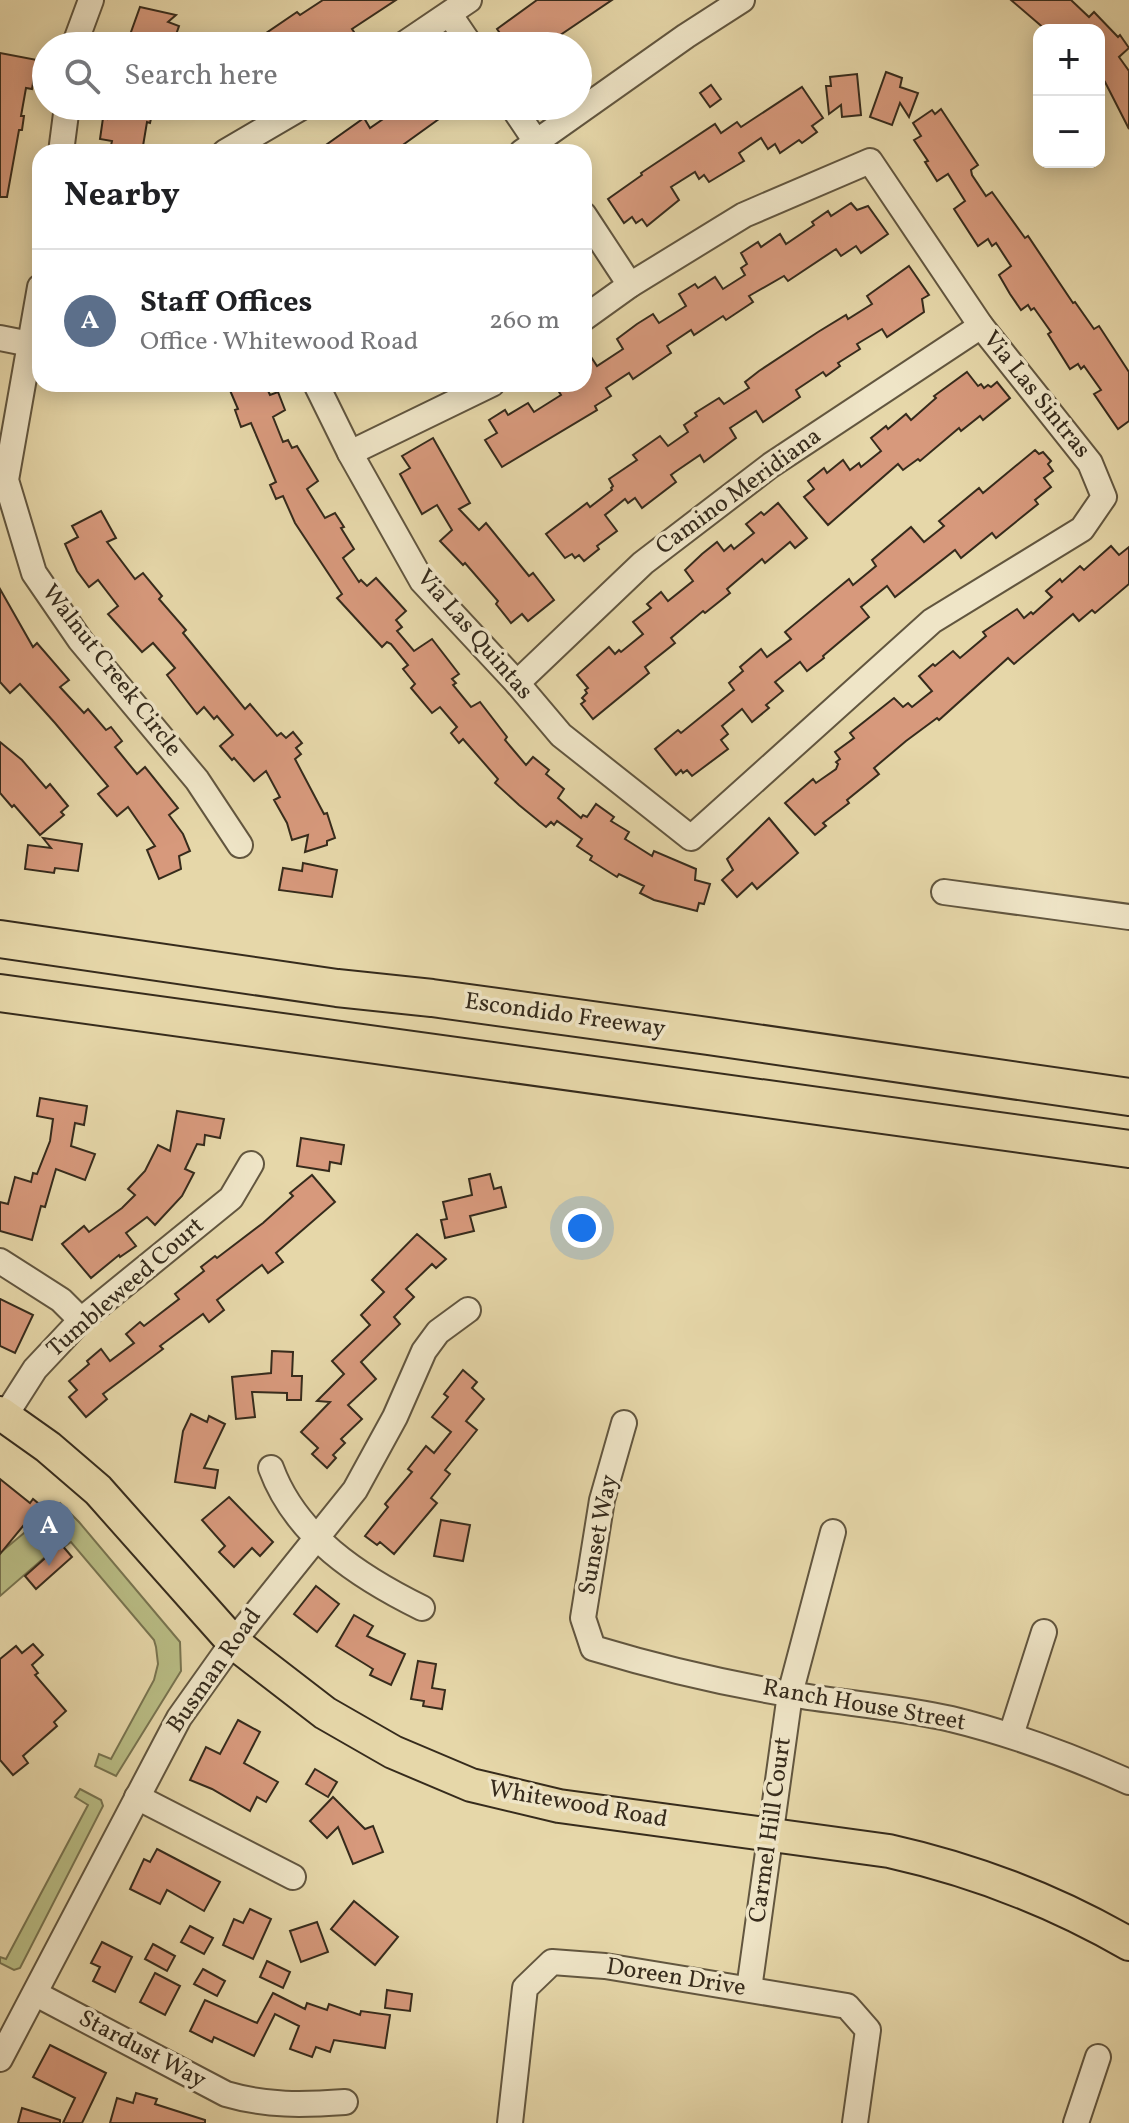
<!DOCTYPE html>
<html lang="en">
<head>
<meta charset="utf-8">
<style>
  :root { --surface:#fff; --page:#f2f2f2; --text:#202124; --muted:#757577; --line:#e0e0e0; --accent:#7c3aed }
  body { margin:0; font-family:Vollkorn,serif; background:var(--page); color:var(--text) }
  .controls { position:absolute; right:24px; top:24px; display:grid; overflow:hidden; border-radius:16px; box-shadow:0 4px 20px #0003 }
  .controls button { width:72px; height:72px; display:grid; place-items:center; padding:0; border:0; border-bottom:2px solid var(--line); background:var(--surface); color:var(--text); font:40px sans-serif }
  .you { position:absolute; left:582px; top:1228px; width:28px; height:28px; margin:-20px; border:6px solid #fff; border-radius:50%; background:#1a73e8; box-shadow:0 0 0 12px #1a73e833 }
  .badge { display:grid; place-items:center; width:52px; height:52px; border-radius:50%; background:var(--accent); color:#fff; font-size:26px; font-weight:700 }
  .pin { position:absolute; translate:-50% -66px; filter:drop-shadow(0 2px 4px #0008) }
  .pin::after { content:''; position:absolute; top:42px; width:28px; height:24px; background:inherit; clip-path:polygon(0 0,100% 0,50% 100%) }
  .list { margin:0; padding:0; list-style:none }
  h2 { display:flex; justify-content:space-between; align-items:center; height:104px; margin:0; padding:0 32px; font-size:34px }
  h2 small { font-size:26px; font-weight:400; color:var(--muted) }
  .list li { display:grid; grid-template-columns:52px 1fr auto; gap:24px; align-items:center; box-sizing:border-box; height:144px; padding:0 32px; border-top:2px solid var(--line) }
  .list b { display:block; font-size:30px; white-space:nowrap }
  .list p { margin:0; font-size:26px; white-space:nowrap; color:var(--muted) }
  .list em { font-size:26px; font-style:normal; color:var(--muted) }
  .icon { flex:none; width:44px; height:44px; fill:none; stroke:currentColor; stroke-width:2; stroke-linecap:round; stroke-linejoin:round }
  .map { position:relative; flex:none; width:1129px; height:2123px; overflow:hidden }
  .search { position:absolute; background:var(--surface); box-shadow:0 4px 20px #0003; left:32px; top:32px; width:560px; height:88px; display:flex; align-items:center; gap:20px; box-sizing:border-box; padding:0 28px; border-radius:44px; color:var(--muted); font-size:30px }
  .panel { position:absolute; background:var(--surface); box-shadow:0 4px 20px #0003; left:32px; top:144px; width:560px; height:248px; border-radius:24px }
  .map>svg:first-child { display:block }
  .green { fill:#b9bd85; stroke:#787450; stroke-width:2 }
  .building { fill:#d7997c; stroke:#362b1c; stroke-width:2 }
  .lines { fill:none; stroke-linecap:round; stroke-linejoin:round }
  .minor-casing { stroke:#62563f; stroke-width:28 }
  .major-casing { stroke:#362b1c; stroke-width:36 }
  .highway-casing { stroke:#362b1c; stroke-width:40 }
  .minor { stroke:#efe5c7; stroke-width:24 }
  .major { stroke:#e6d7a9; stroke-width:32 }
  .highway { stroke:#e6d7a9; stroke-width:36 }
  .labels { text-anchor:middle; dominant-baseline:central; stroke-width:7; stroke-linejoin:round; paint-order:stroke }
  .street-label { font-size:24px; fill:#362b1c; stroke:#efe5c7 }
</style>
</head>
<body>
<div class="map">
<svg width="1129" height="2123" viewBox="0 0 1129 2123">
  <rect width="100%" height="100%" fill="#e6d7a9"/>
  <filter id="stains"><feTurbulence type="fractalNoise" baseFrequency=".0025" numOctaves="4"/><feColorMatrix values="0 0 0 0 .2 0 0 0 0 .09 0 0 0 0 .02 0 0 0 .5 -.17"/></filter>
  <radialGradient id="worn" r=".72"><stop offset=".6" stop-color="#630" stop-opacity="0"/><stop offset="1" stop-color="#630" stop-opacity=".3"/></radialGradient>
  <!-- green -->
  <g class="green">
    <path d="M60,1503L79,1522L180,1642L181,1671L116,1776L95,1766L99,1754L111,1759L154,1680L158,1664L156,1647L154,1640L71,1542L64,1547L60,1544L0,1596V1553Z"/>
    <path d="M80,1789L101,1800L103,1806L20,1968L14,1970L0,1963V1957L6,1959L88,1805L75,1797Z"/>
  </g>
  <!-- building -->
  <g class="building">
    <path d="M323,0H396L352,29L354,32L333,46H247L297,12L300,15Z"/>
    <path d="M537,0H612L544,46H509L497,29Z"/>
    <path d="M1011,0H1071L1089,17L1094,12L1118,37L1120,35L1129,48L1119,57L1129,71V129L1105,82L1099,86V30H1046Z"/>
    <path d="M140,7L176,15L168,22L179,26L172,46H126Z"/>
    <path d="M0,53L37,60L32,89L26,88L21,116H24L22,130H19L7,197H0Z"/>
    <path d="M886,72L902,78L900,87L918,93L909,117L900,103L892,125L870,117Z"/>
    <path d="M857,74L861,115L842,117L841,105L829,114L826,86H831L830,77Z"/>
    <path d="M711,85L721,99L710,107L700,93Z"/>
    <path d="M802,87L823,118L812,126L817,132L802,143L799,140L780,153L775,144L768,149L761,138L739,153L744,161L709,182L704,175L699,179L695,172L671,187L679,200L647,226L642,219L636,223L632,217L624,223L608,199L642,175L641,173L715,124L721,133L737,122L741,127Z"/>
    <path d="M109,106H154L150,123L147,122L143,146H140L139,152L110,150L112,141L100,139L103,118L107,119Z"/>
    <path d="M402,106H457L393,152H316L364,118L370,128Z"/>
    <path d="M941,109L978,165L971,170L972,175L986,196L992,192L1025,238L1028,236L1073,303L1075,302L1094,329L1099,326L1129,372V421L1118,429L1094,394L1101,390L1084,366L1081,369L1078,364L1070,369L1048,334L1051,332L1034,308L1031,310L1028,305L1021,310L1010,294L999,275L1011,266L996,243L992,246L988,239L978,246L954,209L965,201L948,174L937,181L925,162L928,161L914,140L921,136L913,123L932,110L935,114Z"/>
    <path d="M851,203L857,210L868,206L888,234L861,253L856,246L841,256L836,249L788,281L784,276L749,296L753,302L726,320L723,316L694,335L691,330L667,346L671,353L633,379L629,373L606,388L611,396L595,406L597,410L502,467L485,440L497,433L489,420L505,410L508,415L528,403L534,412L561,395L554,384H584V346L597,366L623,349L617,339L637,324L653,314L659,323L686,306L679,294L695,284L698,288L715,277L723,289L745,275L741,268L747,264L741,253L758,242L761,247L780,234L786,244L814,225L812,222L828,211L831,216Z"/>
    <path d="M909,266L929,295L922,299L924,312L887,337L882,329L857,344L860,349L838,363L840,366L826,376L823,372L796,390L800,397L763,422L756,411L730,428L736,438L704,462L700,455L675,472L671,475L676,482L642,508L635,498L628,503L625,499L605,515L617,531L597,546L599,549L584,561L579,555L575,558L572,554L565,558L546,534L587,503L590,507L612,490L611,488L613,486L609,479L637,460L633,455L660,436L668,446L688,432L684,425L697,416L695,413L719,398L724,404L749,388L745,382L759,371L818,332L846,315L848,319L872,304L867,296Z"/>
    <path d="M967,372L978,386L981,384L984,388L988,385L991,387L997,382L1010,398L983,420L980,416L961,431L959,428L920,461L918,459L903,470L898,464L828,525L804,497L814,489L808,481L824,468L827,473L843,460L850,470L859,463L861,467L881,451L871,438L886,426L888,429L906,414L911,420L936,398L934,396Z"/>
    <path d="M239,384H265L270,395L278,392L285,410L273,417L283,442L288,440L292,448L297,446L318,481L307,489L325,518L335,513L344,527L341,528L354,549L343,558L359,582L361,580L367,586L376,578L406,611L396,620L402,627L397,631L414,651L432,639L459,674L452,679L456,683L453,685L471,707L480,702L507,737L505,740L526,765L533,757L549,770L546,774L564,789L558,798L581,818L583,815L587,817L596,804L614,817L611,821L629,832L625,839L652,856L654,851L696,869L695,880L710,884L704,904L699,903L697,911L654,900L640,893L644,886L619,874L617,877L590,860L592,856L577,846L582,839L557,821L554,825L551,822L546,827L519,805L495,783L498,779L463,739L459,743L451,733L457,727L440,707L432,713L411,688L415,684L403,669L408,665L391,644L387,642L382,647L337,598L342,594L295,523L283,496L276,499L270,485L276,482L251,423L241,427L235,410L238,409L229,388Z"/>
    <path d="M433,438L470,503L459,509L479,530L486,523L529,576L533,573L554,600L528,621L522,614L511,623L496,604L498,601L465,563L463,565L440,541L452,530L437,505L422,514L400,474L410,468L402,456Z"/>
    <path d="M1035,450L1039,454L1043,452L1051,461L1048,464L1053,471L1044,478L1051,487L1035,500L1038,504L996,538L992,533L961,558L955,550L895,597L887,586L861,607L869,617L823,656L824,658L807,671L800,662L775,682L783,691L766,705L769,708L752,722L742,709L722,726L728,734L721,740L728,749L692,776L687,770L683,773L681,770L676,775L655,749L678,730L681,733L734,690L729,683L743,671L740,667L761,649L767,657L791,639L785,632L849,579L853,585L876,566L872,560L911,527L924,542L944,526L939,521L979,488L983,493Z"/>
    <path d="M778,503L807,538L795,548L790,542L765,563L762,559L727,589L730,593L705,613L703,611L671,638L675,643L645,667L649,673L593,719L581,704L585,701L582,698L587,693L585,690L588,688L577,675L609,647L615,654L619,650L621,652L643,634L633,622L651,608L647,604L661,592L668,601L693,581L685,570L702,554L717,542L724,551L731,545L734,549L754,533L746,524L761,512L764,515Z"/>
    <path d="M101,511L116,538L107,542L135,579L143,573L162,596L159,599L186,630L183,633L245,709L250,704L277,736L281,733L286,738L293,732L302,743L296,748L301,754L295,759L324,814L327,813L335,838L327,841V845L305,852L308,835L292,840L287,823L274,800L280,797L266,771L254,781L234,758L232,760L220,746L233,735L217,716L214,719L204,707L197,714L167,675L175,668L153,643L142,652L108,614L118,606L98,580L89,587L77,571L65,544L78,537L72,526Z"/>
    <path d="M1111,546L1119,555L1129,547V584L1095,613L1092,610L1079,621L1073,614L1014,664L1008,658L939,720L937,718L906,741L874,768L879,774L847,800L849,803L823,823L826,826L815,835L785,803L813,779L816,783L836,769L838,764L836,762L840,759L835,752L854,738L850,733L894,698L903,707L908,703L912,707L932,691L919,676L933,664L935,666L953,651L960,658L986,636L983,632L1017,609L1024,618L1031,612L1033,614L1052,597L1046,591L1060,579L1062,582L1080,566L1084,570Z"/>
    <path d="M0,589L33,647L37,643L69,680L60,687L84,713L88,709L106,730L111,727L122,741L115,747L137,774L145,767L178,808L169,815L183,834L190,851L179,856L181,869L159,879L147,850L155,846L128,807L117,816L98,794L108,786L55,723L20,684L10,693L0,682Z"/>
    <path d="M0,742L22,760L46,788L50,784L68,806L61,812L64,815L40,835L14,805L12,807L0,793Z"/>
    <path d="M769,818L798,853L757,889L752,883L737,897L722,880L733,870L727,859Z"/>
    <path d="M43,838L82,844L78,871L55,868L54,873L25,869L28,845L51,848Z"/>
    <path d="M303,863L337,870L332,897L279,890L283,868L302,871Z"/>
    <path d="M40,1098L87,1106L84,1125L75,1123L71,1146L95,1154L85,1180L56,1169L45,1207L41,1206L32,1240L0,1231V1202L8,1204L15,1177L31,1182L33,1173L37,1174L50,1141L53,1119L37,1116Z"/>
    <path d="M177,1111L224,1119L220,1138L205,1135L204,1145L197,1144L185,1169L194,1173L182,1196L155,1225L147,1217L126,1233L136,1246L120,1257L119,1255L91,1278L62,1244L84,1226L89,1232L122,1208L135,1195L128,1189L145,1171L158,1145L170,1151Z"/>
    <path d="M301,1138L344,1145L341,1164L330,1162L329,1171L297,1166Z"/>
    <path d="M490,1174L494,1189L501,1187L506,1207L470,1216L474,1231L445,1238L441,1220L447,1219L443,1202L472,1195L469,1179Z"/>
    <path d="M312,1175L335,1202L276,1253L283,1262L268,1273L262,1265L254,1271L217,1300L224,1310L209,1322L203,1314L160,1346L163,1349L103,1394L107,1399L86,1417L69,1397L77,1390L69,1381L89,1364L87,1361L101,1349L110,1361L134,1343L126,1334L140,1322L144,1326L179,1299L175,1294L204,1271L201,1267L215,1256L217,1258L263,1223L293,1196L290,1193Z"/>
    <path d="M417,1234L446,1259L436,1268L432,1264L406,1289L414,1297L394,1317L400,1324L361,1362L376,1379L348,1405L362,1419L341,1439L345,1443L333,1455L336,1458L327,1468L312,1454L318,1448L301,1432L330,1402L317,1401L344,1374L332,1361L370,1325L361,1315L384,1292L372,1280Z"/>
    <path d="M0,1299L33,1315L15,1353L0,1346Z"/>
    <path d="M272,1351L293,1352L292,1376H302L301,1400H287V1393L252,1392L255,1417L236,1419L232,1377L271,1373Z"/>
    <path d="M463,1370L477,1382L472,1388L484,1399L466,1421L477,1430L445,1470L450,1474L431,1498L437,1503L394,1554L380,1542L377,1545L365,1536L388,1507L385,1504L412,1472L408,1469L426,1446L434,1453L451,1432L432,1417L448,1397L444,1394Z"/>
    <path d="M191,1414L207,1422L209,1416L225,1424L204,1468L218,1470L215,1488L175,1482L183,1431Z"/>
    <path d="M0,1479L30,1503L33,1499L44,1508L26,1529L23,1526L0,1554Z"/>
    <path d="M229,1497L273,1542L260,1556L252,1548L234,1567L219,1552L225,1546L202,1520Z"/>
    <path d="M441,1520L470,1525L463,1561L434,1556Z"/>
    <path d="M61,1544L72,1557L36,1589L25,1576Z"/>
    <path d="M316,1586L339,1604L317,1632L294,1614Z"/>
    <path d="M354,1615L373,1626L367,1636L405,1654L391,1685L370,1675L373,1669L336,1646Z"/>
    <path d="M33,1644L43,1655L32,1665L38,1673L35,1675L66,1711L54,1722L57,1726L23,1756L28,1763L13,1775L0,1760V1659L16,1646L22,1653Z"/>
    <path d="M418,1661L436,1664L432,1688L445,1690L442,1709L423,1706L424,1701L411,1699Z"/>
    <path d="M238,1720L260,1732L244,1763L278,1782L266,1802L257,1797L250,1811L212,1789L190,1780L206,1747L220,1754Z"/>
    <path d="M315,1769L337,1782L328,1797L306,1784Z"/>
    <path d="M333,1797L365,1829L373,1826L383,1852L353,1864L338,1827L327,1838L310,1821Z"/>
    <path d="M157,1849L220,1882L204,1911L167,1890L160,1904L130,1889L144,1859L150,1862Z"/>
    <path d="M354,1901L398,1937L375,1965L331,1929Z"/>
    <path d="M250,1909L271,1919L253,1959L223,1945L234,1919L243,1923Z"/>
    <path d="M317,1922L328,1952L301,1962L290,1931Z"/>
    <path d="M190,1926L213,1938L204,1954L181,1942Z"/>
    <path d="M102,1942L132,1957L115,1992L93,1981L100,1967L91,1963Z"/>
    <path d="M153,1944L175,1956L167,1971L145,1959Z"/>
    <path d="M267,1961L290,1972L283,1988L260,1977Z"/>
    <path d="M203,1969L225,1981L217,1996L194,1984Z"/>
    <path d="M155,1973L180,1986L165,2015L140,2002Z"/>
    <path d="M387,1990L412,1994L410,2011L385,2008Z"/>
    <path d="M273,1993L305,2009L307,2003L327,2010L329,2004L360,2015L361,2011L390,2015L385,2048L334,2040L330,2052L316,2047L312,2057L290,2049L299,2026L275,2014L254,2056L214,2037L212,2042L190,2031L205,2000L257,2023Z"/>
    <path d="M50,2045L106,2073L82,2123H63L75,2098L33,2077Z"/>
    <path d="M136,2093L157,2099L155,2104L205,2120V2123H110L117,2098L133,2103Z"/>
    <path d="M22,2108L60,2120V2123H18Z"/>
  </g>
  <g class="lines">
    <defs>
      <g id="minor">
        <path d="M450,15L471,46"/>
        <path d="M74,46L91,0"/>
        <path d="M401,46L469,0"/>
        <path d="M512,106L543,152"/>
        <path d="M61,152L67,106"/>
        <path d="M225,152L304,106"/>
        <path d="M522,152L686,36L742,0"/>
        <path d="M584,215L630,285"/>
        <path d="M40,287L6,480L34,573L80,640L197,780L240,845"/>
        <path d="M0,338L40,346"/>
        <path d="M316,384L350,453L422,581L517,683L561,735L691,838L932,621L1082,529L1104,497L1090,463L981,326L870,161L744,215L630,285L584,318"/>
        <path d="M350,453L492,384"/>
        <path d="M517,683L643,563L771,465L981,326"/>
        <path d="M944,892L1129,917"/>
        <path d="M0,1261L61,1300L81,1320"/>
        <path d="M5,1416L35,1369L81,1320L231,1198L251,1164"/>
        <path d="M624,1423L602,1500L583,1618L593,1648C656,1667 723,1683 789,1694C843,1703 898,1707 951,1719C1013,1734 1071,1756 1129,1782"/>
        <path d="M271,1468C296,1536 359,1577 422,1608"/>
        <path d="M1011,1735L1044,1632"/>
        <path d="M137,1797L293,1877"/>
        <path d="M749,1989L790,1694L833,1532"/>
        <path d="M36,1994L226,2094C267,2106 303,2105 345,2102"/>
        <path d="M0,2059L179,1718L233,1642L355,1490L395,1417L424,1351L438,1332L468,1310"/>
        <path d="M510,2123L525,1988L552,1962L605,1966L847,2006L868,2030L855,2123"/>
        <path d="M1076,2123L1098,2057"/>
      </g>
      <path id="major" d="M0,1413L48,1447L98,1490L233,1642L325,1713L393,1752L471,1785L559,1806L889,1851C974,1870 1053,1900 1129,1944"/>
      <g id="highway">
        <path d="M0,939L337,988L432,998L708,1036L1129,1097"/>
        <path d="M0,993L1129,1149"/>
      </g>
    </defs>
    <!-- minor casing -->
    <use href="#minor" class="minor-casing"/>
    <!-- major casing -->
    <use href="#major" class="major-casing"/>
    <!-- highway casing -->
    <use href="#highway" class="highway-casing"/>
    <!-- minor -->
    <use href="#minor" class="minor"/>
    <!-- major -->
    <use href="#major" class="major"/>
    <!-- highway -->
    <use href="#highway" class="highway"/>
  </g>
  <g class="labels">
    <!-- street labels -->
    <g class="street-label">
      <text transform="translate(1036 395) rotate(51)">Via Las Sintras</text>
      <text transform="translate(739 492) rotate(-36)">Camino Meridiana</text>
      <text transform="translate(474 635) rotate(49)">Via Las Quintas</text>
      <text transform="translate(111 671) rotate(52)">Walnut Creek Circle</text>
      <text transform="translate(565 1016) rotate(8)">Escondido Freeway</text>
      <text transform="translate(126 1288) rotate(-41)">Tumbleweed Court</text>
      <text transform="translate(599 1535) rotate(-79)">Sunset Way</text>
      <text transform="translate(215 1671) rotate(-55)">Busman Road</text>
      <text transform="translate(864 1706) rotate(10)">Ranch House Street</text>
      <text transform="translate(578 1805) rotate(10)">Whitewood Road</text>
      <text transform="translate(771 1830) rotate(-82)">Carmel Hill Court</text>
      <text transform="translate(676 1978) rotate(9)">Doreen Drive</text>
      <text transform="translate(142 2050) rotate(28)">Stardust Way</text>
    </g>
  </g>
  <rect width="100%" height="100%" filter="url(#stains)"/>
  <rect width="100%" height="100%" fill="url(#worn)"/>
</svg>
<div class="controls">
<button>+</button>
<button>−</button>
</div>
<div class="you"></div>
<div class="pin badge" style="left:49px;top:1566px;background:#5c6f8a">A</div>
<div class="search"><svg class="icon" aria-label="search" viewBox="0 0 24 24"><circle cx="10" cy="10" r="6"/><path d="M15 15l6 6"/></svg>Search here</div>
<section class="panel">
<h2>Nearby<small></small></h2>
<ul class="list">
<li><span class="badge" style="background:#5c6f8a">A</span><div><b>Staff Offices</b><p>Office · Whitewood Road</p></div><em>260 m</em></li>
</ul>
</section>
</div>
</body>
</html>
